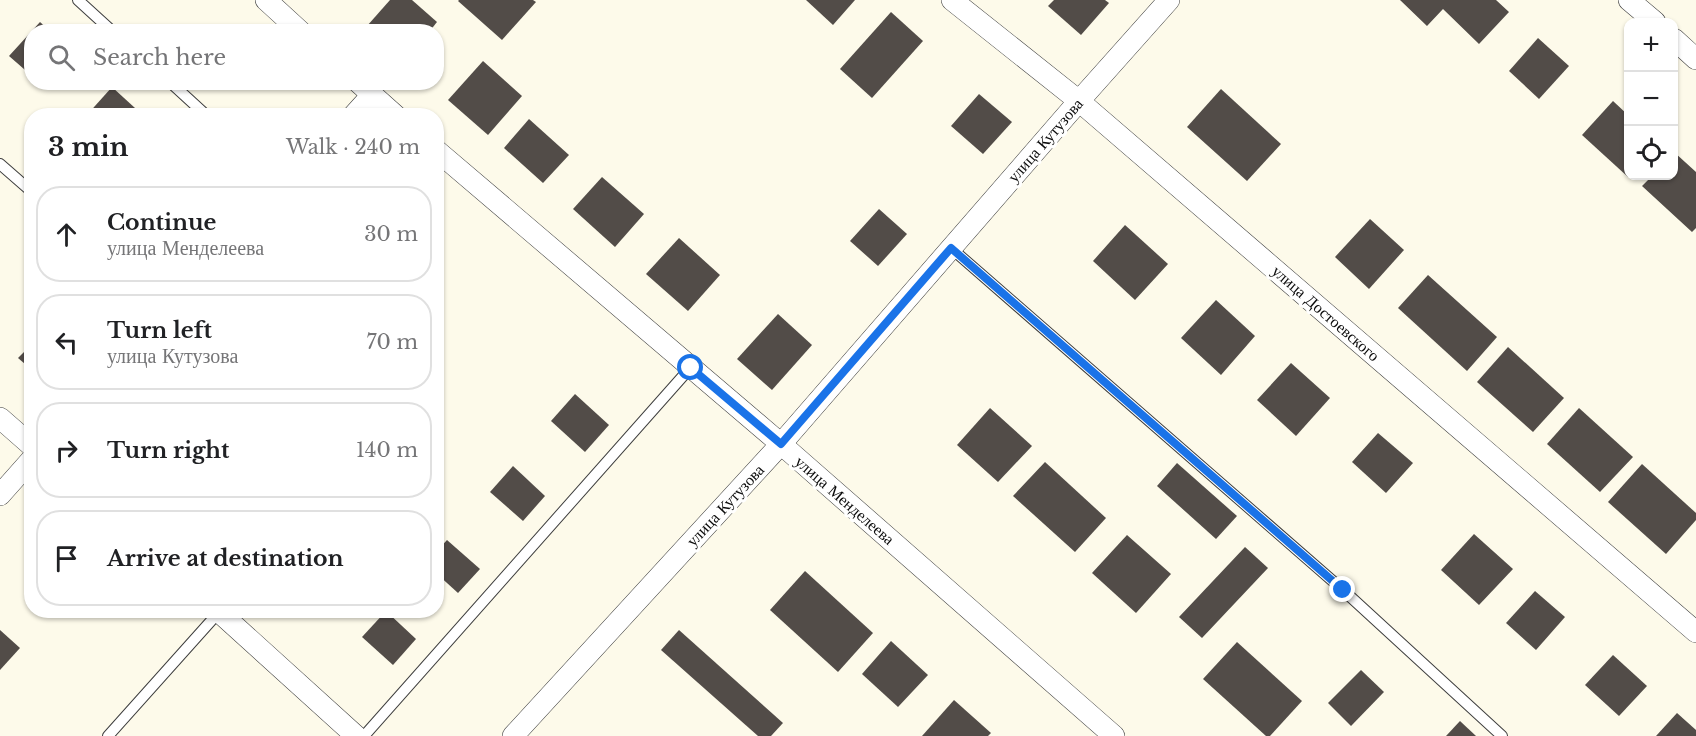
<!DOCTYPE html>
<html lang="en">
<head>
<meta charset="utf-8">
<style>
  :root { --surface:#fff; --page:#f6f6f6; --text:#202124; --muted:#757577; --line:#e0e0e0 }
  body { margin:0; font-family:"Libre Baskerville",serif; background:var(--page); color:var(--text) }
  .controls { position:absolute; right:18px; top:18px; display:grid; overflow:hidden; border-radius:12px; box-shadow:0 2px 4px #0004 }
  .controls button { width:54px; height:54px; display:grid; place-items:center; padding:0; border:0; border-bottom:2px solid var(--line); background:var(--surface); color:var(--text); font:30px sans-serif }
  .stop { position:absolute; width:18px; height:18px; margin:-14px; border:4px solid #1a73e8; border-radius:50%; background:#fff }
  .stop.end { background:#1a73e8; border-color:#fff; box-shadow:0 2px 6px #0008 }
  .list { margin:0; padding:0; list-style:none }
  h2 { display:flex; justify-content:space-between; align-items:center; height:78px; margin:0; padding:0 24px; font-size:26px }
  h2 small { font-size:20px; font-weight:400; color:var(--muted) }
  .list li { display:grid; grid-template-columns:39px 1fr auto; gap:18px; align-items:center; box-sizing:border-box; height:96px; margin:0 12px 12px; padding:0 12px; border:2px solid var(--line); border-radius:24px }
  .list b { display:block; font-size:22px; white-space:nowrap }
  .list p { margin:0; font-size:20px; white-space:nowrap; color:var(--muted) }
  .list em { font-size:20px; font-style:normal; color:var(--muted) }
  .icon { flex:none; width:33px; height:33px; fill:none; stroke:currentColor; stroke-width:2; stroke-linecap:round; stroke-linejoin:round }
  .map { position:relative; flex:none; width:1696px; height:736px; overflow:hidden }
  .search { position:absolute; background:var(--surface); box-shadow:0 2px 4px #0004; left:24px; top:24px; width:420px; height:66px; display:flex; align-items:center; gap:15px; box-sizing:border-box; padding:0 21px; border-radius:24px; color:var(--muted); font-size:22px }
  .panel { position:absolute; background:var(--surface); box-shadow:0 2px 4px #0004; left:24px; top:108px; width:420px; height:510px; border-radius:24px }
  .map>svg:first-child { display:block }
  .building { fill:#524c48 }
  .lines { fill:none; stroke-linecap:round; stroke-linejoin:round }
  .lane-casing { stroke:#3e3e3e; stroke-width:12 }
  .street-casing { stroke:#3e3e3e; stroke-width:22 }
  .lane { stroke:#fff; stroke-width:10 }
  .street { stroke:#fff; stroke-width:21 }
  .route { stroke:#1a73e8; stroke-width:8 }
  .labels { text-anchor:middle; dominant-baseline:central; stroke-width:6; stroke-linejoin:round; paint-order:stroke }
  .street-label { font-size:16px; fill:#0b0b0b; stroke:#fff }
</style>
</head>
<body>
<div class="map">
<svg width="1696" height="736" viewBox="0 0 1696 736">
  <rect width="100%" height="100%" fill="#fdfaea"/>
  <!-- building -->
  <g class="building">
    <path d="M390,0H412L437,22L429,32H373L367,26Z"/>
    <path d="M459,0H533L536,2L502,40L458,1Z"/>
    <path d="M806,0H855L833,25Z"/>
    <path d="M1054,0H1105L1109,3L1081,35L1048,6Z"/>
    <path d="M1400,0H1496L1509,12L1479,44L1443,9L1427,26Z"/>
    <path d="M891,12L923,41L872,98L840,69Z"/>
    <path d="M40,22L51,32H32V76L9,56Z"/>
    <path d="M1538,38L1569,66L1539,99L1509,71Z"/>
    <path d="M483,61L522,96L488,135L448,100Z"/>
    <path d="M112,87L135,108L128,116H86Z"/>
    <path d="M1221,89L1281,144L1247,181L1187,127Z"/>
    <path d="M979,94L1012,122L983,154L951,126Z"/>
    <path d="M1613,101L1628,115V177L1582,135Z"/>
    <path d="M529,119L569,155L543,183L504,148Z"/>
    <path d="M1674,152L1696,172V228L1692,232L1642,186L1652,176H1674Z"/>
    <path d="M602,177L644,214L615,247L573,209Z"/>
    <path d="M879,209L907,234L878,266L850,241Z"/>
    <path d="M1370,219L1404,250L1369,289L1335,257Z"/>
    <path d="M1125,225L1168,264L1135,300L1093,261Z"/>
    <path d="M679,238L720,275L688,311L646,274Z"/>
    <path d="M1428,275L1497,337L1467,371L1398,308Z"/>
    <path d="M1216,300L1255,336L1221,375L1181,338Z"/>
    <path d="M778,314L812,345L772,390L737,359Z"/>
    <path d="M32,344V370L18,358Z"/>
    <path d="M1508,347L1564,398L1533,432L1477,382Z"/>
    <path d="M1291,363L1330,398L1296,436L1257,400Z"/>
    <path d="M575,394L609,425L585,452L551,421Z"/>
    <path d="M990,408L1032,446L998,482L957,445Z"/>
    <path d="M1579,408L1633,457L1600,492L1547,444Z"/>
    <path d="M1378,433L1413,463L1386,493L1352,462Z"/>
    <path d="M1045,462L1106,518L1075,552L1013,496Z"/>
    <path d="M1177,463L1237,516L1216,539L1157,486Z"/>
    <path d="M1642,464L1696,513V520L1666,554L1608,502Z"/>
    <path d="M513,466L545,496L523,521L490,492Z"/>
    <path d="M1474,534L1513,569L1479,605L1441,570Z"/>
    <path d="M1127,535L1171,574L1136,613L1092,573Z"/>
    <path d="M447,540L480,569L458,593L436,573V552Z"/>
    <path d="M1245,547L1268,568L1202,638L1179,617Z"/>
    <path d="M805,571L873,633L838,672L770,610Z"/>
    <path d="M1535,591L1565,617L1536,650L1506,623Z"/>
    <path d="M386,611L416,639L393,665L362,637Z"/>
    <path d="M0,630L20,648L0,670Z"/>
    <path d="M679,630L783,723L771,736H758L661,650Z"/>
    <path d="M891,641L928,675L898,707L862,674Z"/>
    <path d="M1237,642L1302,701L1270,736H1266L1203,679Z"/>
    <path d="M1613,655L1647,686L1619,716L1585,685Z"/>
    <path d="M1361,670L1384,692L1351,726L1328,703Z"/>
    <path d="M954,700L991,733L988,736H922Z"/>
    <path d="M1677,713L1696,730V736H1656Z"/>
    <path d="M1460,721L1476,736H1446Z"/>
  </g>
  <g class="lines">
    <defs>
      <g id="lane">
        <path d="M78,0L113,32"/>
        <path d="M170,82L207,116"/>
        <path d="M0,164L32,192"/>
        <path d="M951,248L1343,590L1502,736"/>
        <path d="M108,736L219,612"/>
        <path d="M364,736L691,367"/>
      </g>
      <g id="street">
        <path d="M266,0L301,32"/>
        <path d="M952,0L1079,101L1696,632"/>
        <path d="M1629,0L1655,22"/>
        <path d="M1674,39L1696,59"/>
        <path d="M358,82L396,116"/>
        <path d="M353,116L372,95"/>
        <path d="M436,150L781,444L1114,736"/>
        <path d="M0,418L32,446"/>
        <path d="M0,495L32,459"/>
        <path d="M217,610L356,736"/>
        <path d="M513,736L781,444L1079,101L1169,0"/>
      </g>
    </defs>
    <!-- lane casing -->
    <use href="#lane" class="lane-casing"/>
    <!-- street casing -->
    <use href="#street" class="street-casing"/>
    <!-- lane -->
    <use href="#lane" class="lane"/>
    <!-- street -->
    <use href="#street" class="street"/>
  </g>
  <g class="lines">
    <!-- route -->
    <path class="route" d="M691,368L781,444L951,248L1343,590"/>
  </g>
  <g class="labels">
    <!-- street labels -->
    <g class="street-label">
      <text transform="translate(1045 140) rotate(-49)">улица Кутузова</text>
      <text transform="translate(1326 313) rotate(41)">улица Достоевского</text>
      <text transform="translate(845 500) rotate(41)">улица Менделеева</text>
      <text transform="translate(725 505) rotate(-47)">улица Кутузова</text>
    </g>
  </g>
</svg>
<div class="controls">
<button>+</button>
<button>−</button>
<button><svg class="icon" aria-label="locate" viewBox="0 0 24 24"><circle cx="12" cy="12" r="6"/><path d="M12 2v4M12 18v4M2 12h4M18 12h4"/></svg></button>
</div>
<div class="stop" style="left:691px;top:368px"></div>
<div class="stop end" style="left:1343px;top:590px"></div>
<div class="search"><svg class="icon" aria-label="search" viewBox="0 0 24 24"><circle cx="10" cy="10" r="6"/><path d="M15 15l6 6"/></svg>Search here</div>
<section class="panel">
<h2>3 min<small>Walk · 240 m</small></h2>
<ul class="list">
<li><svg class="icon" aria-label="ahead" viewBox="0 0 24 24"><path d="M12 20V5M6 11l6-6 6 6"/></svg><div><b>Continue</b><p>улица Менделеева</p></div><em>30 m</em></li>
<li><svg class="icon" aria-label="left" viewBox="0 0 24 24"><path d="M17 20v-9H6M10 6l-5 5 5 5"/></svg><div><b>Turn left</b><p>улица Кутузова</p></div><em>70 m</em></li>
<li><svg class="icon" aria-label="right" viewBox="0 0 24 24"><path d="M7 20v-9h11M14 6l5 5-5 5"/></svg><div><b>Turn right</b></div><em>140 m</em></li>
<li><svg class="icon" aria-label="arrive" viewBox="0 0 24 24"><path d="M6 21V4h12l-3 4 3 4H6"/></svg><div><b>Arrive at destination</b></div></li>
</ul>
</section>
</div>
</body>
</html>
